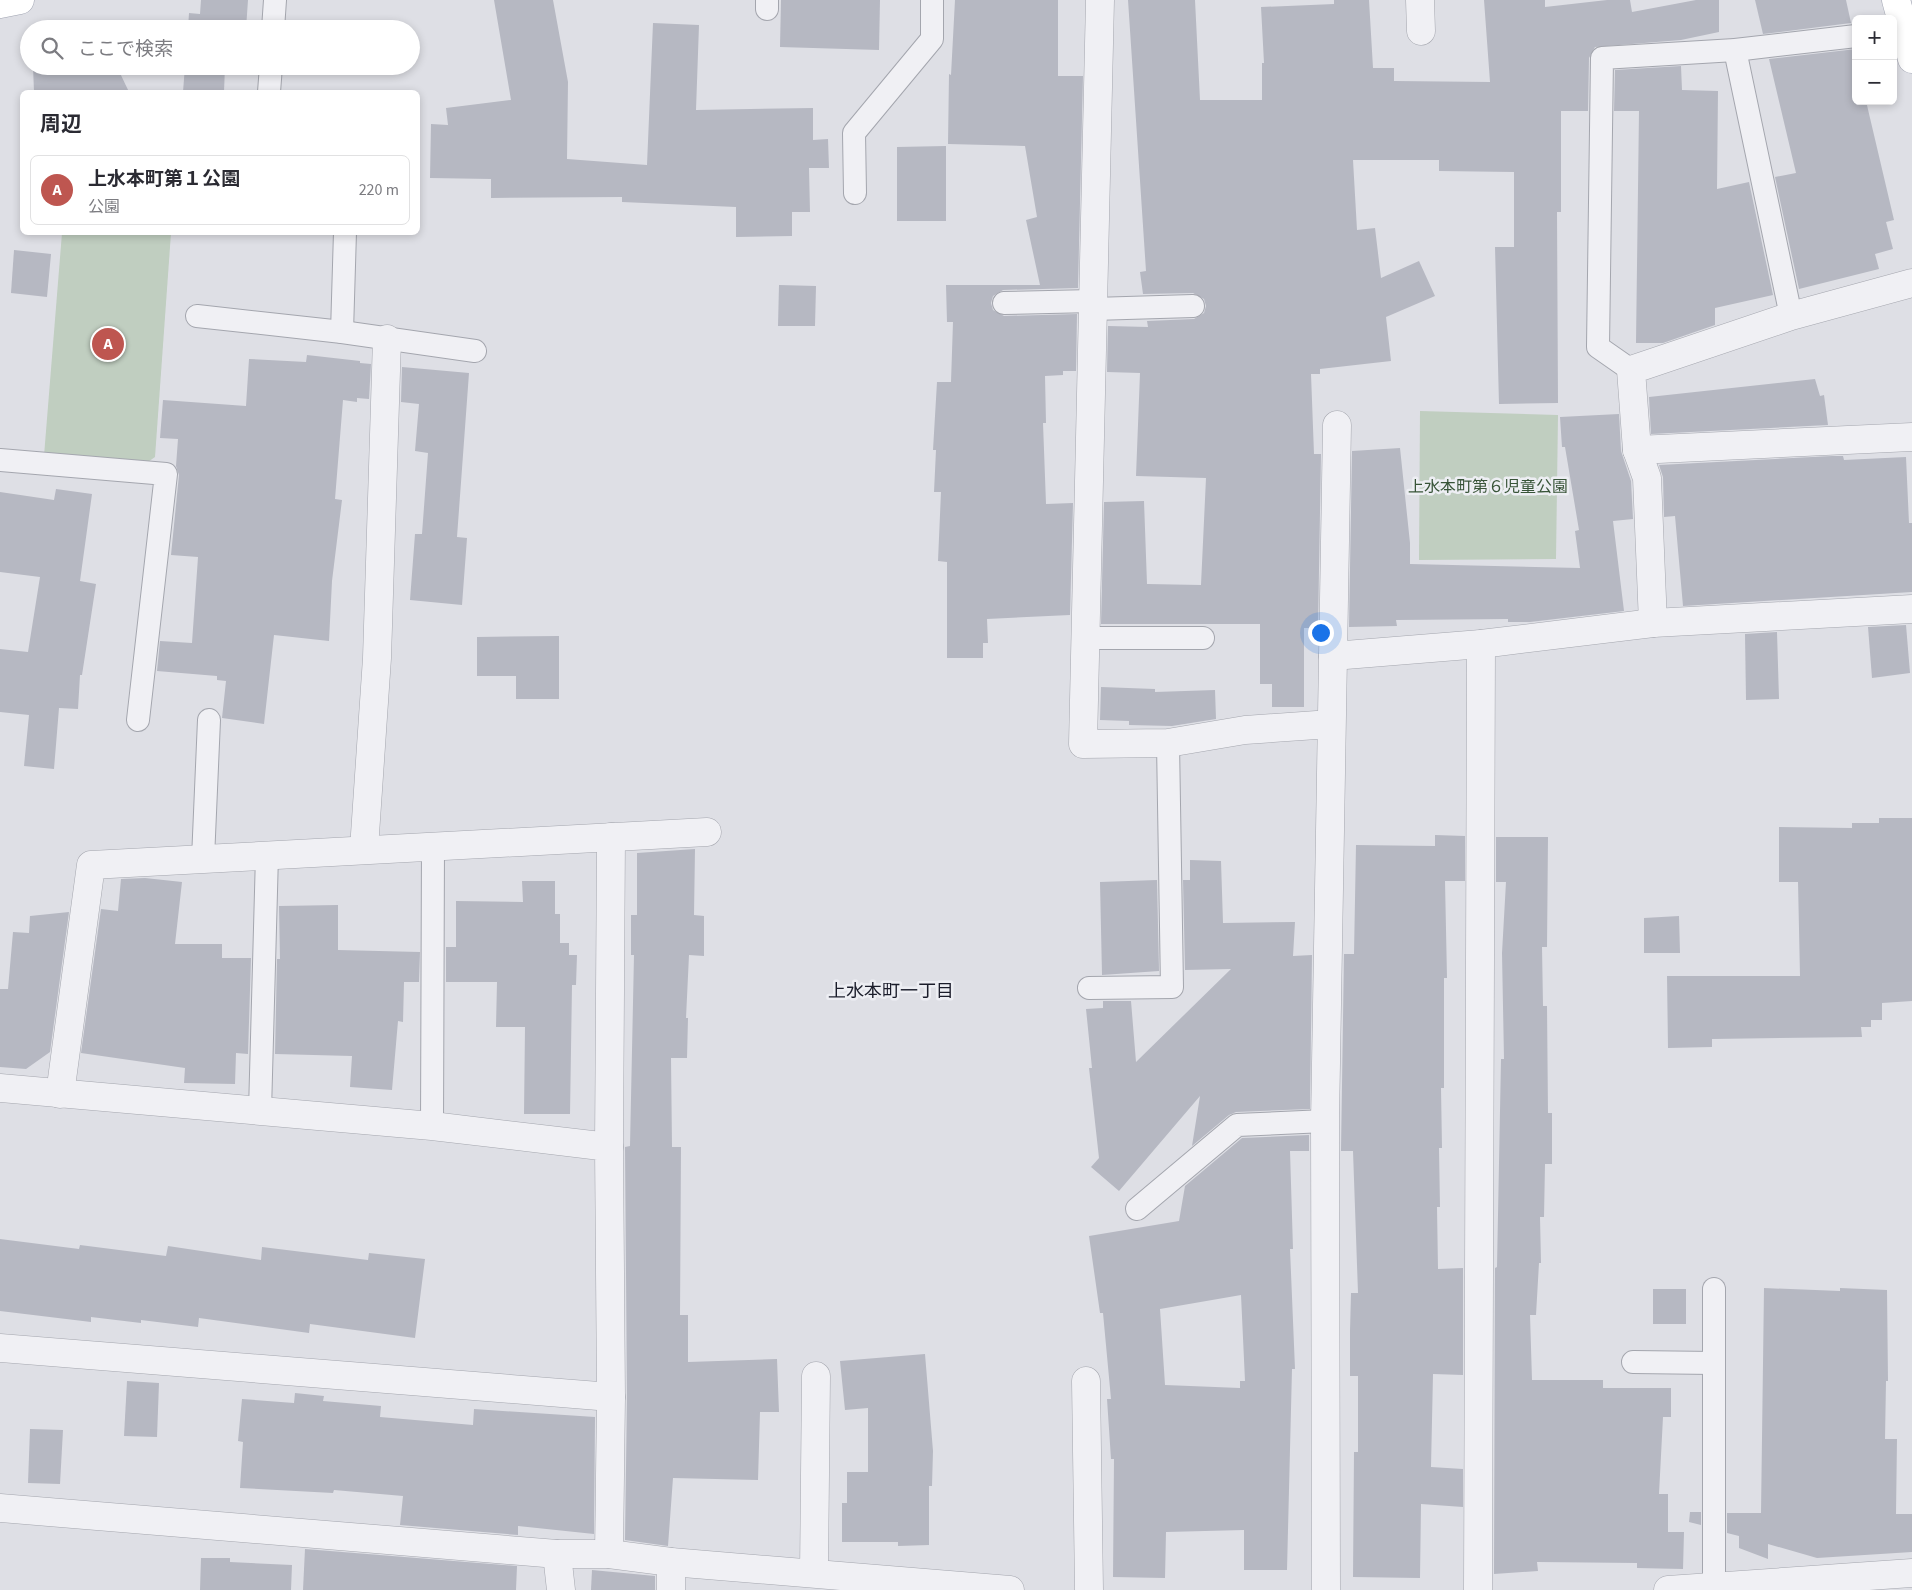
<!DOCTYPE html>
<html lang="ja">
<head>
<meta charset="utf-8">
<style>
  :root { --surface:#fff; --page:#f7f7f7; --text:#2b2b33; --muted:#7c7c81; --line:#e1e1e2; --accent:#be5650 }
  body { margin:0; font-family:"Source Sans 3","Noto Sans JP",sans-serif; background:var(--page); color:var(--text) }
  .controls { position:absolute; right:15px; top:15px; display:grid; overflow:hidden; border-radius:8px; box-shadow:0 2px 8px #0003 }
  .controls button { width:45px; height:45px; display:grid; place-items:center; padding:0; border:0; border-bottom:1px solid var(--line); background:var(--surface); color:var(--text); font:25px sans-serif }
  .you { position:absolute; left:1320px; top:632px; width:18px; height:18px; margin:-12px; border:4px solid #fff; border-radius:50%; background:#1a73e8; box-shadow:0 0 0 8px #1a73e833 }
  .badge { display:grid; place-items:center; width:32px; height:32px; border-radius:50%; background:var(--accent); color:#fff; font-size:16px; font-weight:700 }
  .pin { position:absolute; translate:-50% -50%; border:2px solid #fff; box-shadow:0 1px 5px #0006 }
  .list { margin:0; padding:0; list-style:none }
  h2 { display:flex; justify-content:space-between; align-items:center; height:65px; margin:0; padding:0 20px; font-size:21px }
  h2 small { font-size:16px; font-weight:400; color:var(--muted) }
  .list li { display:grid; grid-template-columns:32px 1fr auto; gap:15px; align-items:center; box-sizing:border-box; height:70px; margin:0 10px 10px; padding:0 10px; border:1px solid var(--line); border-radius:8px }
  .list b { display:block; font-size:19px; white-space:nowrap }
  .list p { margin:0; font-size:16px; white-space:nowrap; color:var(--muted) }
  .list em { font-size:16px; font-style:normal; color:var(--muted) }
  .icon { flex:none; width:28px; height:28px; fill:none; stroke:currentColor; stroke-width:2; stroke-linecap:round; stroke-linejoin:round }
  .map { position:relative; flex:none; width:1912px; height:1590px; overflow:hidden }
  .search { position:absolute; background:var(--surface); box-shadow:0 2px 8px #0003; left:20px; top:20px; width:400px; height:55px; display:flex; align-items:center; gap:12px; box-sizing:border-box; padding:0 18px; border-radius:28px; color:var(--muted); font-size:19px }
  .panel { position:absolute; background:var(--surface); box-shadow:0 2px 8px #0003; left:20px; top:90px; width:400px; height:145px; border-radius:8px }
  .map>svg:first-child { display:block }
  .green { fill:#c0cec0 }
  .building { fill:#b6b8c2; fill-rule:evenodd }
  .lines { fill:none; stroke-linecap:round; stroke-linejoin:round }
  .lane-casing { stroke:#a4a6ae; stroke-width:24 }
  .street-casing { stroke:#a4a6ae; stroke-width:29 }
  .primary-casing { stroke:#9ea2b0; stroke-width:29 }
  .lane { stroke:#f0f0f4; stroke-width:22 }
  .street { stroke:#f0f0f4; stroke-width:28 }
  .primary { stroke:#fff; stroke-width:28 }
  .labels { text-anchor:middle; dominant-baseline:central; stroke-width:5; stroke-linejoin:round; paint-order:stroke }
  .park-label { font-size:16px; fill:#385438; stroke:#edeef3 }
  .neighbourhood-label { font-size:18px; fill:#1b1d2b; stroke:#edeef3 }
</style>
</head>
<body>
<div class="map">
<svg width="1912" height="1590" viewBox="0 0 1912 1590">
  <rect width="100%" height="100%" fill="#dedfe5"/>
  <!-- green -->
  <g class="green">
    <path d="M62,233H171L155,457L142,466L44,456Z"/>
    <path d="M1420,411L1558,415L1556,559L1419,560Z"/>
  </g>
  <!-- building -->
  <g class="building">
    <path d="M201,0H248L246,29H188L189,13L200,14Z"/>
    <path d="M494,0H553L568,82L567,159L647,165L653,23L699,25L696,110L813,108V140L828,139L829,168H809L810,212H792V236L736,237V207L622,202V197L491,198V179L430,178L431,124L448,125L446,108L511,100Z"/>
    <path d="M781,0H880L879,50L780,47Z"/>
    <path d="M955,0H1058V76H1083L1078,288L1003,290L993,296L991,303L993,310L1004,316L1077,314L1076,371H1063V375L1045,376L1046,423H1043L1046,504L1073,503L1070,615L987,619L988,643H983V658H947V562L938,561L941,492H934L936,450H933L937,382H951L953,322H947L946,285H1040L1026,220L1037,217L1025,146L948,144L949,74L951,75Z"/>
    <path d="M1128,0H1195L1200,100H1262V63H1264L1261,7L1334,4V0H1369L1373,68H1394V81L1490,82L1484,0H1545V7L1607,0H1630L1632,12L1696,0H1719V32L1681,40L1595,47L1589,58L1588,111H1561V212H1557L1558,403L1499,404L1495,247H1514V172L1439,171V160H1353L1357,230L1375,228L1381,278L1419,261L1435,296L1386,317L1391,361L1320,369V374H1311L1314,454H1321L1318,628H1304V707H1272V684H1260V624H1101L1104,502L1144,501L1147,584L1201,585L1206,478L1136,476L1140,373L1107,372L1108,326L1148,327L1147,321L1194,319L1204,313L1206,306L1204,299L1193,293L1143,294L1140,272L1146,271Z"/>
    <path d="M1755,0H1846L1851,23L1763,34Z"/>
    <path d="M1856,49V101H1866L1894,220L1886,222L1893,249L1875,254L1879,269L1799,289L1775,177L1796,173L1769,59Z"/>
    <path d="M33,66H119V71L129,92H34Z"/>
    <path d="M185,66H225L224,92H183Z"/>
    <path d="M285,66H315L314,74L285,72Z"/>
    <path d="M1681,66L1682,90L1718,91L1717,189L1749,182L1773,295L1715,308V325L1663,343H1636L1639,111H1614L1615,70Z"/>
    <path d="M946,146V221H897V147Z"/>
    <path d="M14,250L51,254L47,297L11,293Z"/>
    <path d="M779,285L816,286L815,326H778Z"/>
    <path d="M307,355L360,361V363L371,364L369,399L357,398V402L343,400L335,499L342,500L332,581L329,641L274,635L264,724L222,718L226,681L217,680V676L157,671L160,641L192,643L198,557L171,555L179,475L176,466L178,439L160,438L163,400L246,406L249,359L306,362Z"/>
    <path d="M402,367L469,373L457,537L467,538L462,605L410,600L415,534H422L428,453L415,451L419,404L401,402Z"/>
    <path d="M1815,379L1820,396L1824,395L1828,425L1651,434L1649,397Z"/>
    <path d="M1619,414L1621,451L1631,481L1633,519L1613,521L1624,611L1530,622H1508V619L1396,620L1397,626L1349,627L1352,451L1400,448L1410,543V564L1580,568L1575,531L1579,530L1565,447H1562L1560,417Z"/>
    <path d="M1832,456H1843L1844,460L1906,457L1909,523H1912V592L1683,606L1675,516L1664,517L1663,477L1659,465Z"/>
    <path d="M56,489L92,494L80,581L96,584L82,675H80L78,709L59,708L54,769L24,766L29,715L0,712V649L28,652L40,577L0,572V492L54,500Z"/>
    <path d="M1906,625L1910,673L1872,678L1868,627Z"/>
    <path d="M1777,632L1779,699L1746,700L1745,634Z"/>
    <path d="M559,636V699H516V676H477V637Z"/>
    <path d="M1101,687L1155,689V692L1215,690L1216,719L1172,726L1129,725V721L1100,720Z"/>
    <path d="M1879,818H1912V1001L1882,1003V1020H1871V1027H1861L1862,1037L1712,1039V1047L1668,1048L1667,976H1800L1798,882H1779V827L1852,828V823H1879Z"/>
    <path d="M1435,835L1465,836V881H1445L1447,978H1444V1088H1441L1442,1148H1439L1440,1207H1437L1438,1269L1463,1268V1375L1433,1374L1431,1467L1463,1469V1507L1421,1504L1420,1578L1353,1577L1354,1452H1358V1376H1350V1331L1351,1293H1358L1353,1151H1341L1344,954H1354L1356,845L1435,846Z"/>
    <path d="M1496,837H1548L1547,947H1542L1543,1006H1547L1548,1113H1552V1164H1545L1544,1217H1540L1541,1263H1539L1536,1315H1530L1532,1380H1603V1388H1671V1417H1663L1659,1494H1668V1532H1684L1683,1569L1637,1568V1563L1537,1562L1538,1571L1494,1574L1495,1268L1497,1267L1501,1059H1504L1502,953L1506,882H1496Z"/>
    <path d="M695,849L694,915L704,916V956L689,955L686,1018H688L687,1058H671L672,1147H681L680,1315H688V1362L777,1359L779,1412H760L758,1480L673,1478L668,1546L625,1540L627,1397L625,1147L630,1146L634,955H631V915H637V853Z"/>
    <path d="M1190,860L1221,861L1223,923L1295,922L1293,956L1312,955L1310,1109L1236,1112L1229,1115L1192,1146L1200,1096L1119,1191L1091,1167L1099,1158L1089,1068H1092L1086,1009L1103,1008V1001H1131L1136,1062L1231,969L1185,970L1183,880H1190Z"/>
    <path d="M145,878L182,882L175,944H222V958H251L248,1054L236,1053L235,1084L184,1083L185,1068L81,1053L101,909L118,911L121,879Z"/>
    <path d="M1157,880L1159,971L1102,975L1100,882Z"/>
    <path d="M522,881H555V914H560V943H569V955H577L576,985H572L570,1114H524L525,1027H496L497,982H446V947H456V901L523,902Z"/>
    <path d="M338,905V950L420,952L419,982H404L403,1022L398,1021L392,1090L350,1087L352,1056L275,1054L277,959H280L279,906Z"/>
    <path d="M69,912L50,1052L26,1069L0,1067V989H8L13,932L29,933L30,916Z"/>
    <path d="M1679,916L1680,953H1644V918Z"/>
    <path d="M1309,1135V1151H1290L1293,1249H1290L1295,1369H1292L1287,1570H1244V1530L1166,1532L1165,1578L1113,1577L1114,1459H1111L1107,1399H1111L1103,1313H1100L1089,1236L1179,1221L1185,1186L1242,1138ZM1241,1295L1245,1381H1240V1388L1165,1385L1160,1309Z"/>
    <path d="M0,1239L79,1249L80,1245L166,1256L168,1246L261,1260L262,1247L368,1260L369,1253L425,1259L415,1338L310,1324L309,1333L199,1318L198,1327L141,1320V1323L91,1317V1322L0,1311Z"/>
    <path d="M1764,1288L1840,1291V1288L1887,1290L1888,1381H1886L1885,1439H1897L1896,1514H1912V1552L1817,1558L1768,1544V1559L1739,1548V1536L1727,1533V1513H1761Z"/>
    <rect x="1653" y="1289" width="33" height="35"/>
    <path d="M925,1354L933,1451L932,1486H929V1545L898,1546V1542H842V1503H847V1472H868V1408L845,1410L840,1361Z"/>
    <path d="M127,1381L159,1383L157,1437L124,1436Z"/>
    <path d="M295,1393L324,1396L323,1401L381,1406L380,1417L473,1425L474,1409L595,1417L594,1534L518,1526V1535L400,1525L403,1496L334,1490L333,1493L240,1488L243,1442L238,1441L242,1399L294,1403Z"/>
    <path d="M30,1429L63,1430L60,1484L28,1483Z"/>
    <path d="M1690,1512H1701V1525L1689,1522Z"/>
    <path d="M305,1549L517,1566L516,1590H303Z"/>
    <path d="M201,1558H230V1562L292,1565L291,1590H200Z"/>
    <path d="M592,1570L655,1576V1590H591Z"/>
  </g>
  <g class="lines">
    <defs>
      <g id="lane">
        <path d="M767,0V9"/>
        <path d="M273,29L275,0"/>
        <path d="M1735,50L1791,316"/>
        <path d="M269,92L271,66"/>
        <path d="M855,193L854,133L932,39V0"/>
        <path d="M1004,303L1093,301"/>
        <path d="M1093,309L1193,306"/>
        <path d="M197,316L342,332L475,351"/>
        <path d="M342,332L345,232"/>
        <path d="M1631,370L1598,347L1602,58L1735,50L1856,36"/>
        <path d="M0,460L166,474L138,720"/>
        <path d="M1086,638H1203"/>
        <path d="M203,859L209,720"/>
        <path d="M1089,988L1172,987L1168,743"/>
        <path d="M260,1111L267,855"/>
        <path d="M432,1126L433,846"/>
        <path d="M1137,1209L1237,1125L1325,1121"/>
        <path d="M1633,1362L1714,1363"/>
        <path d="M1714,1587V1289"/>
      </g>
      <g id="street">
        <path d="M1100,0L1083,744L1168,743L1245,730L1331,724"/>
        <path d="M1420,0L1421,31"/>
        <path d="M1637,450L1912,437"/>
        <path d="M1653,623L1647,478L1637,450L1631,370L1791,316L1912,283"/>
        <path d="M1333,656L1481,644L1653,623L1912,609"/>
        <path d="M364,849L377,658L387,339"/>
        <path d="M0,1088L432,1126L609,1147L611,1397L609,1554"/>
        <path d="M60,1094L91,865L707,832"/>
        <path d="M609,1147L611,837"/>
        <path d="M0,1348L611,1397"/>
        <path d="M1086,1381L1089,1590"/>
        <path d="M0,1508L557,1554H609L671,1562L1010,1590"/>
        <path d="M557,1554L561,1590"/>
        <path d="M814,1573L816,1376"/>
        <path d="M671,1590V1562"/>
        <path d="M1326,1590L1325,1121L1337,425"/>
        <path d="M1478,1590L1481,644"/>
        <path d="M1668,1590L1912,1573"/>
      </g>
      <g id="primary">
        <path d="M1896,0L1912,59"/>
        <path d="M0,4L20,0"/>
      </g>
    </defs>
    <!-- lane casing -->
    <use href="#lane" class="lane-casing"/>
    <!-- street casing -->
    <use href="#street" class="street-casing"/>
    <!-- primary casing -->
    <use href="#primary" class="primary-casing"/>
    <!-- lane -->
    <use href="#lane" class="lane"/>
    <!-- street -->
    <use href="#street" class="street"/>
    <!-- primary -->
    <use href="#primary" class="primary"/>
  </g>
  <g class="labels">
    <!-- park labels -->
    <g class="park-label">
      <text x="1488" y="487">上水本町第６児童公園</text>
    </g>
    <!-- neighbourhood labels -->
    <g class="neighbourhood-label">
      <text x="891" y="991">上水本町一丁目</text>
    </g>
  </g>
</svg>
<div class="controls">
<button>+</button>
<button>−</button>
</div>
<div class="you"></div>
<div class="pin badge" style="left:108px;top:344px">A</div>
<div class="search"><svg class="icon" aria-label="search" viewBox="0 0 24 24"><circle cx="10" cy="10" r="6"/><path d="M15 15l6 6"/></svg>ここで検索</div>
<section class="panel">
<h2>周辺<small></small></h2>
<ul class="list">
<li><span class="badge">A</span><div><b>上水本町第１公園</b><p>公園</p></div><em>220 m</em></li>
</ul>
</section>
</div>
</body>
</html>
